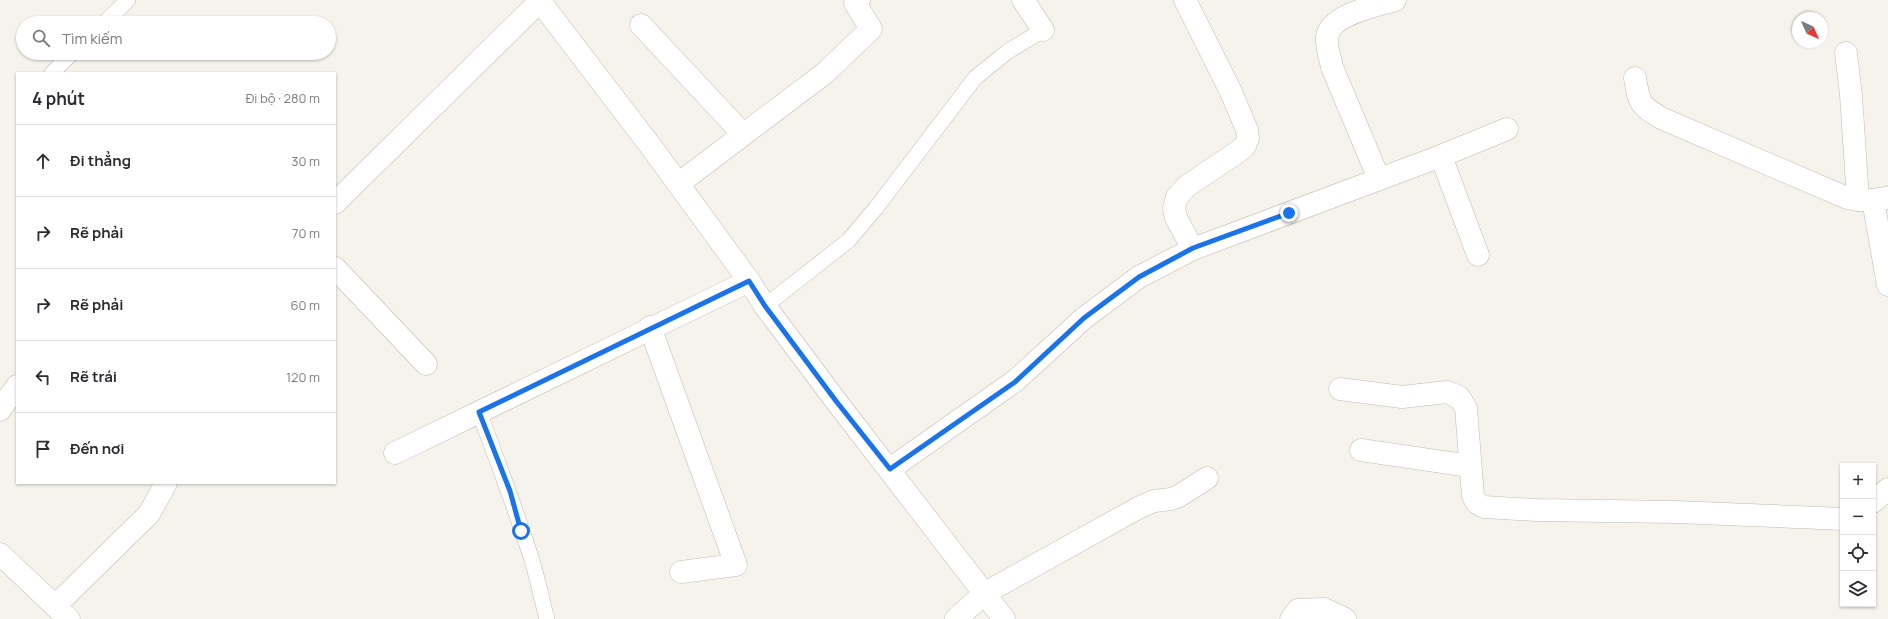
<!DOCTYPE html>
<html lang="vi">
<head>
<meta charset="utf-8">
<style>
  :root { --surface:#fff; --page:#f7f7f7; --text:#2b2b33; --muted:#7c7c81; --line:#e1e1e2 }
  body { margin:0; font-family:Manrope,sans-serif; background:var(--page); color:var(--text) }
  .controls { position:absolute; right:12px; bottom:12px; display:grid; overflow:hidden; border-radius:0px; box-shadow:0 1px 3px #0004 }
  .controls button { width:36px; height:36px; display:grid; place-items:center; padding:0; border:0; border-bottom:1px solid var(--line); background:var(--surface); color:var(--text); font:20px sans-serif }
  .compass { position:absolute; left:1792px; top:12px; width:36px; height:36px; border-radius:50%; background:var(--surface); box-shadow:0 1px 3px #0004; rotate:135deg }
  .stop { position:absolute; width:12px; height:12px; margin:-9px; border:3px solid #1a73e8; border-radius:50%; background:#fff }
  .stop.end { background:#1a73e8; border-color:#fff; box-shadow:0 1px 4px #0008 }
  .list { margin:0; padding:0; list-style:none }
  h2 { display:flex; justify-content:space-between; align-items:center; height:52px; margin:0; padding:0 16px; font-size:17px }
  h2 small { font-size:13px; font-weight:400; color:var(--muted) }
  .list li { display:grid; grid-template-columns:26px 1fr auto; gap:12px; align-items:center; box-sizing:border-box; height:72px; padding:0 16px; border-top:1px solid var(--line) }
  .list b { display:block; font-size:15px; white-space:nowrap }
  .list em { font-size:13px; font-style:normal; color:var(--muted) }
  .icon { flex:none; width:22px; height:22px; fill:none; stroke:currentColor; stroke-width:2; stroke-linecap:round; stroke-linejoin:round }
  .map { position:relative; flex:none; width:1888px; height:619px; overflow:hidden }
  .search { position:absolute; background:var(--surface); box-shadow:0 1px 3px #0004; left:16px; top:16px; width:320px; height:44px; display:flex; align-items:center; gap:10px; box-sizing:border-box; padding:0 14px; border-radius:22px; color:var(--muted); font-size:15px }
  .panel { position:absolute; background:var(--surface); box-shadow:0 1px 3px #0004; left:16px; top:72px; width:320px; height:412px; border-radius:0px }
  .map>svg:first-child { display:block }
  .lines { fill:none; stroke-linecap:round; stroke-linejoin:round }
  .service-casing { stroke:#c2bbae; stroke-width:16 }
  .minor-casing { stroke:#c2bbae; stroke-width:23 }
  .service { stroke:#fff; stroke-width:15 }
  .minor { stroke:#fff; stroke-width:22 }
  .route { stroke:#1a73e8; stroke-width:5 }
</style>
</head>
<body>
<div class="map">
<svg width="1888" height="619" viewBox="0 0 1888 619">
  <rect width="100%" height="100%" fill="#f6f3ec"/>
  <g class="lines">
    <defs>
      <g id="service">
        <path d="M104,23L128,0"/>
        <path d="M52,73L72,53"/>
        <path d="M765,306L848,241L876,208L975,78L1007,52L1043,30"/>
        <path d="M479,412C497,459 514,506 530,554C537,575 541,597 547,619"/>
      </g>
      <g id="minor">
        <path d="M539,0L652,148L749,281L765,306L836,401L1004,619"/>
        <path d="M1023,0L1043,30"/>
        <path d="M1185,0L1231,92L1247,130L1248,138L1245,146L1239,151L1187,186L1177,197L1174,208L1176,218L1193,249L1441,156L1507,129"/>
        <path d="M641,25L743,134"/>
        <path d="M1846,53L1851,95L1858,200"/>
        <path d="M1635,78C1639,102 1639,105 1661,118L1847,198L1858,200H1873"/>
        <path d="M1441,156L1478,255"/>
        <path d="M1379,179L1332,67C1330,57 1326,47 1327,37C1330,14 1377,6 1395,0"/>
        <path d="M678,184L825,73L871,29L855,3L859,0"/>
        <path d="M1887,198L1873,200L1888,285"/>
        <path d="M335,203L540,1"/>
        <path d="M335,268L426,364"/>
        <path d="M650,327L736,565L681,572"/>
        <path d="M1340,389L1402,397L1447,392L1459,397L1466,408L1473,496L1477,503L1484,507L1536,510L1676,512L1843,519"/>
        <path d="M0,410L17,386"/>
        <path d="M1361,450L1470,466"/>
        <path d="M395,453L749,281"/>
        <path d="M890,469L1015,381L1084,318L1139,277L1193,249"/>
        <path d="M1873,502L1888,489"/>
        <path d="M0,554L69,619"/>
        <path d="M55,606L149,514L166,483"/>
        <path d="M956,619L985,593L1140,507L1154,501L1171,499L1179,496L1207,478"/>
        <path d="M1291,619L1298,610L1324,609L1345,619"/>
      </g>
    </defs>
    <!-- service casing -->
    <use href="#service" class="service-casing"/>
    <!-- minor casing -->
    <use href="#minor" class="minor-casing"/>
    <!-- service -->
    <use href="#service" class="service"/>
    <!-- minor -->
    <use href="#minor" class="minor"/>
  </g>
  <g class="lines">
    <!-- route -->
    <path class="route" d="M521,531L510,491L479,412L749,281L765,306L836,401L890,469L1015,382L1084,318L1139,277L1193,248L1289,213"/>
  </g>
</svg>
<div class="controls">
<button>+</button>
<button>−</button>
<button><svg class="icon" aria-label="locate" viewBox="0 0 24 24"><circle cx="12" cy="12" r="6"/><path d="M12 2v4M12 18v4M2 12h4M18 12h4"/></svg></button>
<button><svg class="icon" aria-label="layers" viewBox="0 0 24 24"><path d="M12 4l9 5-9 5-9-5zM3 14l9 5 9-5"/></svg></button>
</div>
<svg class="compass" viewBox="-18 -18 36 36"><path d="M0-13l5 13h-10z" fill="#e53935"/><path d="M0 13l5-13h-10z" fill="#7c7c81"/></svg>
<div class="stop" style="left:521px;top:531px"></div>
<div class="stop end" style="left:1289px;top:213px"></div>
<div class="search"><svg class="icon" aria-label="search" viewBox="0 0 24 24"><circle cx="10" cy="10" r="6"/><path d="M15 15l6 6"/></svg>Tìm kiếm</div>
<section class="panel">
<h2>4 phút<small>Đi bộ · 280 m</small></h2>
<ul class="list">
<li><svg class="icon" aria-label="ahead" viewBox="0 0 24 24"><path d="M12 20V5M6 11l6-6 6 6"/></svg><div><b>Đi thẳng</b></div><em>30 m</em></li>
<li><svg class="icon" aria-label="right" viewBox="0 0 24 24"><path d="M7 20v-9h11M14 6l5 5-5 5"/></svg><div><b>Rẽ phải</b></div><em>70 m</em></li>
<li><svg class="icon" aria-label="right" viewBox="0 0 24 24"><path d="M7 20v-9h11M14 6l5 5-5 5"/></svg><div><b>Rẽ phải</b></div><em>60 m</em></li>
<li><svg class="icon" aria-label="left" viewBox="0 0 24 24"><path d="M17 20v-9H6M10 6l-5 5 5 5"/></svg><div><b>Rẽ trái</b></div><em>120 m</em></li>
<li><svg class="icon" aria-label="arrive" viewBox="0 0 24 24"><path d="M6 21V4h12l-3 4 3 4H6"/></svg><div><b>Đến nơi</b></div></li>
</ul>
</section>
</div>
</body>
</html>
